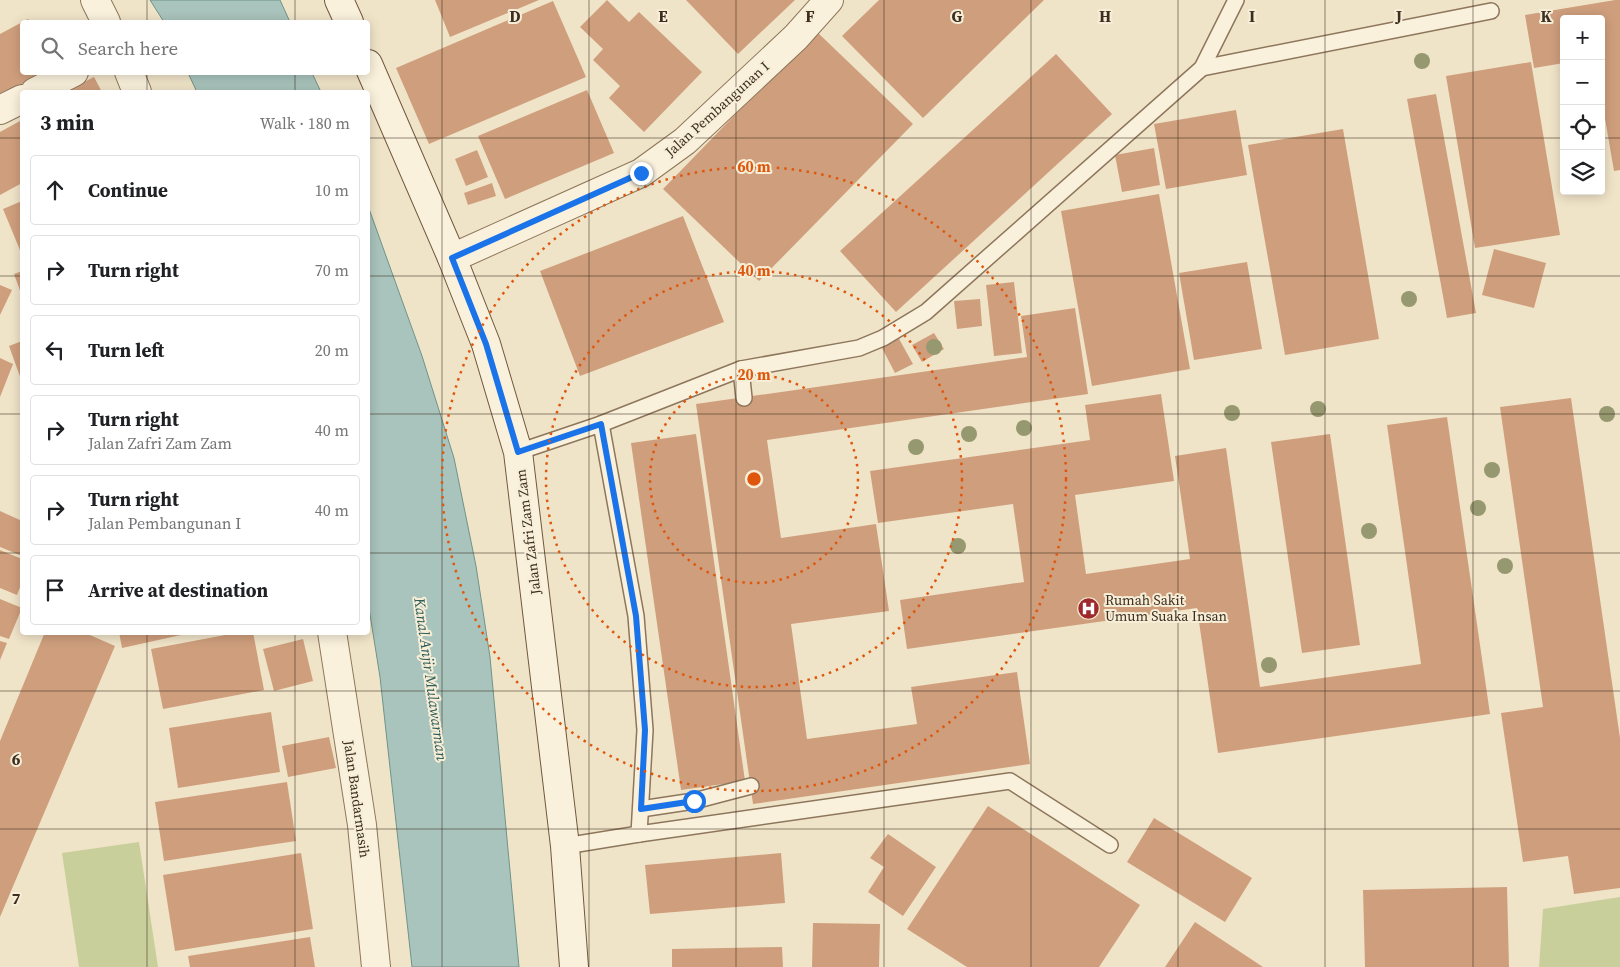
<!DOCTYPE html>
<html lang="en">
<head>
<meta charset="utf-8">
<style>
  :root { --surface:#fff; --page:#f2f2f2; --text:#202124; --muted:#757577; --line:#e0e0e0 }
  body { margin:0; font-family:"Source Serif 4",serif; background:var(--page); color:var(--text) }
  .controls { position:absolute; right:15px; top:15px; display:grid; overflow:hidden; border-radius:5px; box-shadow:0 2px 12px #0003 }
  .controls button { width:45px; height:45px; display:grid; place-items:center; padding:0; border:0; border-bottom:1px solid var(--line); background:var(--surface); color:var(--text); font:25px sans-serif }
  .stop { position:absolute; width:15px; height:15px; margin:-11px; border:4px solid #1a73e8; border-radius:50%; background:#fff }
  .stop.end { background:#1a73e8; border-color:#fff; box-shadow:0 1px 5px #0008 }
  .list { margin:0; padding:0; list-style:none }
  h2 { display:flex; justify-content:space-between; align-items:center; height:65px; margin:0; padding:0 20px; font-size:21px }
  h2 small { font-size:16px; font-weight:400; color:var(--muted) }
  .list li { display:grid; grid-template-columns:32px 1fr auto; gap:15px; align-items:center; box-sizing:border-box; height:70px; margin:0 10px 10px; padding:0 10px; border:1px solid var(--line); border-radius:5px }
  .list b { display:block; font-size:19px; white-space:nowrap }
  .list p { margin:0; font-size:16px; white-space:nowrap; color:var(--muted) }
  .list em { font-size:16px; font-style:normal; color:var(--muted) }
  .icon { flex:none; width:28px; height:28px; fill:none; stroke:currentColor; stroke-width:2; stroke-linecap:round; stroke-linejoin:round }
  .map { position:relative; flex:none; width:1620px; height:967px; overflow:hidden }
  .search { position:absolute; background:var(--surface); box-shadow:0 2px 12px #0003; left:20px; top:20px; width:350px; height:55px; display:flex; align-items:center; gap:12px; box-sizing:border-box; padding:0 18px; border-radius:5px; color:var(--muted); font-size:19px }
  .panel { position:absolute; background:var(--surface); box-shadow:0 2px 12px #0003; left:20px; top:90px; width:350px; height:545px; border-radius:5px }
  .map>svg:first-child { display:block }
  .green { fill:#c9cf9b }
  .water { fill:#a9c4bc; stroke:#6f938a }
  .building { fill:#cf9f7d }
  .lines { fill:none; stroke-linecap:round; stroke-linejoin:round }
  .service-casing { stroke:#8d765c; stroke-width:18 }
  .minor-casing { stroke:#8d765c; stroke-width:30 }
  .tertiary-casing { stroke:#8d765c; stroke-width:30 }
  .secondary-casing { stroke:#6f573f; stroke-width:30 }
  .service { stroke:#faf1dc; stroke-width:15 }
  .minor { stroke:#faf1dc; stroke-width:28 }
  .tertiary { stroke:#faf1dc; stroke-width:28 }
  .secondary { stroke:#faf1dc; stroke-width:28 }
  .tree { fill:#96986f }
  .route { stroke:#1a73e8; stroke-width:6 }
  .grid { fill:none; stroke:#3d2e20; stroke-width:1; stroke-opacity:0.55 }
  .ring { fill:none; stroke:#df570d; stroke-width:2.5; stroke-dasharray:2.5 5 }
  .labels { text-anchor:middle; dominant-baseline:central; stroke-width:4; stroke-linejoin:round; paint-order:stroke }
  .street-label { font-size:14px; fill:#3d2e20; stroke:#f7eed8 }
  .poi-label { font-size:14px; fill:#3d2e20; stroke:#f7eed8; text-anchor:start }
  .water-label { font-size:15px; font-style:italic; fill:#2f5d5a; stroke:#f7eed8 }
  .grid-label { font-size:16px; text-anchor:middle; font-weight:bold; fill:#3d2e20; stroke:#f7eed8; stroke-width:4; stroke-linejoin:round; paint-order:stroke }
  .centre { fill:#df570d; stroke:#f7eed8; stroke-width:2.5 }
  .ring-label { font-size:15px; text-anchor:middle; font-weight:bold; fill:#df570d; stroke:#f7eed8; stroke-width:4; stroke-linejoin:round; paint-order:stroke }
</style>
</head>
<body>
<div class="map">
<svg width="1620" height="967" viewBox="0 0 1620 967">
  <rect width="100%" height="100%" fill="#f0e4c8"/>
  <!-- green -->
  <g class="green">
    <path d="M139,842L158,967H79L62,853Z"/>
    <path d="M1620,897V967H1539L1543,909Z"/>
  </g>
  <!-- water -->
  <g class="water">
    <path d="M150,0H280L290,22H164Z"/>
    <path d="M188,73H312L321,92H197Z"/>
    <path d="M368,206L422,356L454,458L476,566L490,657L519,967H412L380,677L368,602Z"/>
  </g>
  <!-- building -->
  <g class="building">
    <path d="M435,0H539L450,37Z"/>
    <path d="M607,0L629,22L639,12L702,72L644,132L609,98L620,86L593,60L603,49L580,27Z"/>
    <path d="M686,0H795L738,54Z"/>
    <path d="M879,0H1044L923,118L842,36Z"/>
    <path d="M1615,0H1620V170L1614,171L1601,95V19H1564V63L1534,68L1525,15Z"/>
    <path d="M553,1L586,77L429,144L396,68Z"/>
    <path d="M28,19L30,22H22V72H44L0,96V34Z"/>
    <path d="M816,31L913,124L759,281L663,189Z"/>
    <path d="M1056,54L1112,114L896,312L840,251Z"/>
    <path d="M1531,62L1560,235L1475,248L1446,76Z"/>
    <path d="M94,77L102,92H64Z"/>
    <path d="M587,90L614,153L505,199L478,136Z"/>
    <path d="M1436,94L1476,313L1447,318L1407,99Z"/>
    <path d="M1236,110L1247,175L1166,189L1154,124Z"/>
    <path d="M20,121L22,126V183L0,195V132Z"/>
    <path d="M1343,129L1379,339L1285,355L1248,145Z"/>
    <path d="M1154,148L1160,185L1122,192L1115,155Z"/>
    <path d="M477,150L488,177L466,186L455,159Z"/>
    <path d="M492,183L496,196L468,205L464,193Z"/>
    <path d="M1159,194L1190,369L1092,386L1061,211Z"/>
    <path d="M22,201V255L3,209Z"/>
    <path d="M683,216L724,322L580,376L540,271Z"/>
    <path d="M1494,249L1546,263L1534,308L1482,295Z"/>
    <path d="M1247,262L1262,349L1194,360L1179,273Z"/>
    <path d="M22,271V296L14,274Z"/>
    <path d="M1014,282L1022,353L994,356L986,285Z"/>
    <path d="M0,285L12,290L0,315Z"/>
    <path d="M980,299L982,326L957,329L954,301Z"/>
    <path d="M1075,308L1088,394L767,440L781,538L876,524L889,611L791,624L807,739L917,724L911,687L1017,672L1030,764L753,804L696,404L1027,357L1021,316Z"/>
    <path d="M934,333L944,349L922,362L912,345Z"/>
    <path d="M898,337L913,364L895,373L881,346Z"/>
    <path d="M22,341V382L9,346Z"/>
    <path d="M0,358L13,364L0,397Z"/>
    <path d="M1161,394L1174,481L1075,495L1086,574L1190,559L1175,456L1226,448L1260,687L1421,664L1387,425L1447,417L1490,714L1218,753L1197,608L907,649L900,600L1024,582L1013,504L878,523L870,471L1090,440L1085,405Z"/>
    <path d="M1571,398L1620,738V888L1574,894L1568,856L1523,862L1501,713L1543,707L1500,407Z"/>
    <path d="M696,434L745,781L681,790L631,443Z"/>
    <path d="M1330,434L1360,645L1302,653L1271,442Z"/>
    <path d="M0,511L22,521V556L0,547Z"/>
    <path d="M0,550L22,559V582L17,595L0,588Z"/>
    <path d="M0,599L22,608L9,639L0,636Z"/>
    <path d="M45,632H83L115,646L0,917V741Z"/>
    <path d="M119,632H190V633L122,648Z"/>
    <path d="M241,632H253L264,690L163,709L151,649Z"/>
    <path d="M303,639L313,681L274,691L263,649Z"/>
    <path d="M0,641L7,643L0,660Z"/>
    <path d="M271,712L280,772L178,788L169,728Z"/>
    <path d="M329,737L336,768L288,777L282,746Z"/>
    <path d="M287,782L296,841L164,861L155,802Z"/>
    <path d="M988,806L1140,905L1099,967H967L907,929Z"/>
    <path d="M1154,818L1252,878L1225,922L1127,862Z"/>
    <path d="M888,834L936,867L903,916L868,892L884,867L870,858Z"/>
    <path d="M301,853L313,929L175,951L163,875Z"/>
    <path d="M781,853L785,903L650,914L645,865Z"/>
    <path d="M1507,887L1509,967H1365L1363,890Z"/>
    <path d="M1195,922L1263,967H1165Z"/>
    <path d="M813,923L880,924L879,967H812Z"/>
    <path d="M310,937L315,967H190L188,956Z"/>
    <path d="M782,947L783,967H672V949Z"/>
  </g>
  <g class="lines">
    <defs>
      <g id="service">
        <path d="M1202,68L1491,11"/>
        <path d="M741,369L744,398"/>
        <path d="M601,424L741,369L859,348L883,338L926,312L1202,68L1236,0"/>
        <path d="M518,452L601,424L636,616L645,730L639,834L565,846"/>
        <path d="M641,809L694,801L751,786"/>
        <path d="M639,834L1010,781L1110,845"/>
      </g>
      <g id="minor">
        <path d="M35,92L74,72"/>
        <path d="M0,110L22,99"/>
        <path d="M452,258L641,173L685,141L796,37L829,0"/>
      </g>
      <g id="tertiary">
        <path d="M95,0L106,22"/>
        <path d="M129,72L137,92"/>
        <path d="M332,632L362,825L376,967"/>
      </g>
      <g id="secondary">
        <path d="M339,0L349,22"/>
        <path d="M368,64L452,258L486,344L518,452L565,846L574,967"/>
      </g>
    </defs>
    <!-- service casing -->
    <use href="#service" class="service-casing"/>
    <!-- minor casing -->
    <use href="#minor" class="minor-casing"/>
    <!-- tertiary casing -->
    <use href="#tertiary" class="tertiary-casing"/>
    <!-- secondary casing -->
    <use href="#secondary" class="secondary-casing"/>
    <!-- service -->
    <use href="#service" class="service"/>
    <!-- minor -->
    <use href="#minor" class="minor"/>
    <!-- tertiary -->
    <use href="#tertiary" class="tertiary"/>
    <!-- secondary -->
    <use href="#secondary" class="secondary"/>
  </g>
  <!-- trees -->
  <g class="tree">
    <circle cx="1422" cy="61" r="8"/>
    <circle cx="1409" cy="299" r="8"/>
    <circle cx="934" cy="347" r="8"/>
    <circle cx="1318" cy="409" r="8"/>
    <circle cx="1232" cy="413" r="8"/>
    <circle cx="1607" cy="414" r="8"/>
    <circle cx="1024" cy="428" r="8"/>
    <circle cx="969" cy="434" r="8"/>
    <circle cx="916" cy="447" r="8"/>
    <circle cx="1492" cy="470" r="8"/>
    <circle cx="1478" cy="508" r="8"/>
    <circle cx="1369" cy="531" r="8"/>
    <circle cx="958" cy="546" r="8"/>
    <circle cx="1505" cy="566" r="8"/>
    <circle cx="1269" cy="665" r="8"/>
  </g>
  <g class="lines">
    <!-- route -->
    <path class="route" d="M641,173L452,258L486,344L518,452L601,424L636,616L645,730L641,809L694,801"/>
  </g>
  <!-- grid -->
  <path class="grid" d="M147,0V22M295,0V22M442,0V967M589,0V967M736,0V967M884,0V967M1031,0V967M1178,0V967M1325,0V967M1473,0V967M147,72V92M295,72V92M0,138H22M368,138H1564M1601,138H1620M0,276H22M368,276H1620M0,414H22M368,414H1620M0,553H22M368,553H1620M147,632V967M295,632V967M0,691H1620M0,829H1620"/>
  <!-- distance rings -->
  <g class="ring">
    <circle cx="754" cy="479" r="104"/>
    <circle cx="754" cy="479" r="208"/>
    <circle cx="754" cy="479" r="312"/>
  </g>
  <!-- icons -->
  <defs>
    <symbol id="hospital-disc" viewBox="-11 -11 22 22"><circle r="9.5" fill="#9e2a2b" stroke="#f7eed8"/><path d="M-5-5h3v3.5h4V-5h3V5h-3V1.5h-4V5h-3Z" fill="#fff"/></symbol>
  </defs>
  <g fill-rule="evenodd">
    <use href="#hospital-disc" x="1076" y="596" width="25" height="25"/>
  </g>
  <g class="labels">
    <!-- street labels -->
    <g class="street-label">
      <text transform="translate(717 109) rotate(-42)">Jalan Pembangunan I</text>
      <text transform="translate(528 532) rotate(-97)">Jalan Zafri Zam Zam</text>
      <text transform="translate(357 799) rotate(82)">Jalan Bandarmasih</text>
    </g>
    <!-- poi labels -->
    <g class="poi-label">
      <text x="1105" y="600">Rumah Sakit<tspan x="1105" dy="16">Umum Suaka Insan</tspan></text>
    </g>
    <!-- water labels -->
    <g class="water-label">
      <text transform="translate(431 679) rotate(82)">Kanal Anjir Mulawarman</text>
    </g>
  </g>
  <g class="grid-label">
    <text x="515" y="22">D</text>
    <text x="663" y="22">E</text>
    <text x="810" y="22">F</text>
    <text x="957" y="22">G</text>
    <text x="1105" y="22">H</text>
    <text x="1252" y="22">I</text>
    <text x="1399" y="22">J</text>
    <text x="1546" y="22">K</text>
    <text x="16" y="765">6</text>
    <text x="16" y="904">7</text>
  </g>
  <circle cx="754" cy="479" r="8" class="centre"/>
  <g class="ring-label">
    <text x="754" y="172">60 m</text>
    <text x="754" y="276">40 m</text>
    <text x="754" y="380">20 m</text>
  </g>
</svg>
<div class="controls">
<button>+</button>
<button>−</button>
<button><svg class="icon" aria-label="locate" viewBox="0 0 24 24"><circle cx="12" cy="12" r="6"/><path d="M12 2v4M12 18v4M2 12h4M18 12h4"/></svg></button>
<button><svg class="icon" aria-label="layers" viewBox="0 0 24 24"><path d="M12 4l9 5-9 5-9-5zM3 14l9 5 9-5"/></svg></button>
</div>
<div class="stop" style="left:694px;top:801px"></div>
<div class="stop end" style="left:641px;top:173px"></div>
<div class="search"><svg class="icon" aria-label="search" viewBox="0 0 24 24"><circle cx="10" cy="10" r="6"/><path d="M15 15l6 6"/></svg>Search here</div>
<section class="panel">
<h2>3 min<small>Walk · 180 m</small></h2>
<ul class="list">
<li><svg class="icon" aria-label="ahead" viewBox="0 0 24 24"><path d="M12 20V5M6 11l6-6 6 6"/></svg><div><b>Continue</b></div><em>10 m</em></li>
<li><svg class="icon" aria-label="right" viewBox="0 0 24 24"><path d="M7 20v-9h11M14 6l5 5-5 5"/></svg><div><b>Turn right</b></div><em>70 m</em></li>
<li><svg class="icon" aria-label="left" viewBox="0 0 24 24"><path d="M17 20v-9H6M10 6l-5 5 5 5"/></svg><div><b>Turn left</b></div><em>20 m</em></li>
<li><svg class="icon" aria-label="right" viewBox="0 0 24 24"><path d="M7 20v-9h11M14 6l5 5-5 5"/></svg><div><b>Turn right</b><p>Jalan Zafri Zam Zam</p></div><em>40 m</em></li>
<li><svg class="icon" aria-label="right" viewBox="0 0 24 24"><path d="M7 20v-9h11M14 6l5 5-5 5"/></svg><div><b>Turn right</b><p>Jalan Pembangunan I</p></div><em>40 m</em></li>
<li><svg class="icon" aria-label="arrive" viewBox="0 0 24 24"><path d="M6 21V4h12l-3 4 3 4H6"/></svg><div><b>Arrive at destination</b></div></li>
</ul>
</section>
</div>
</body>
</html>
